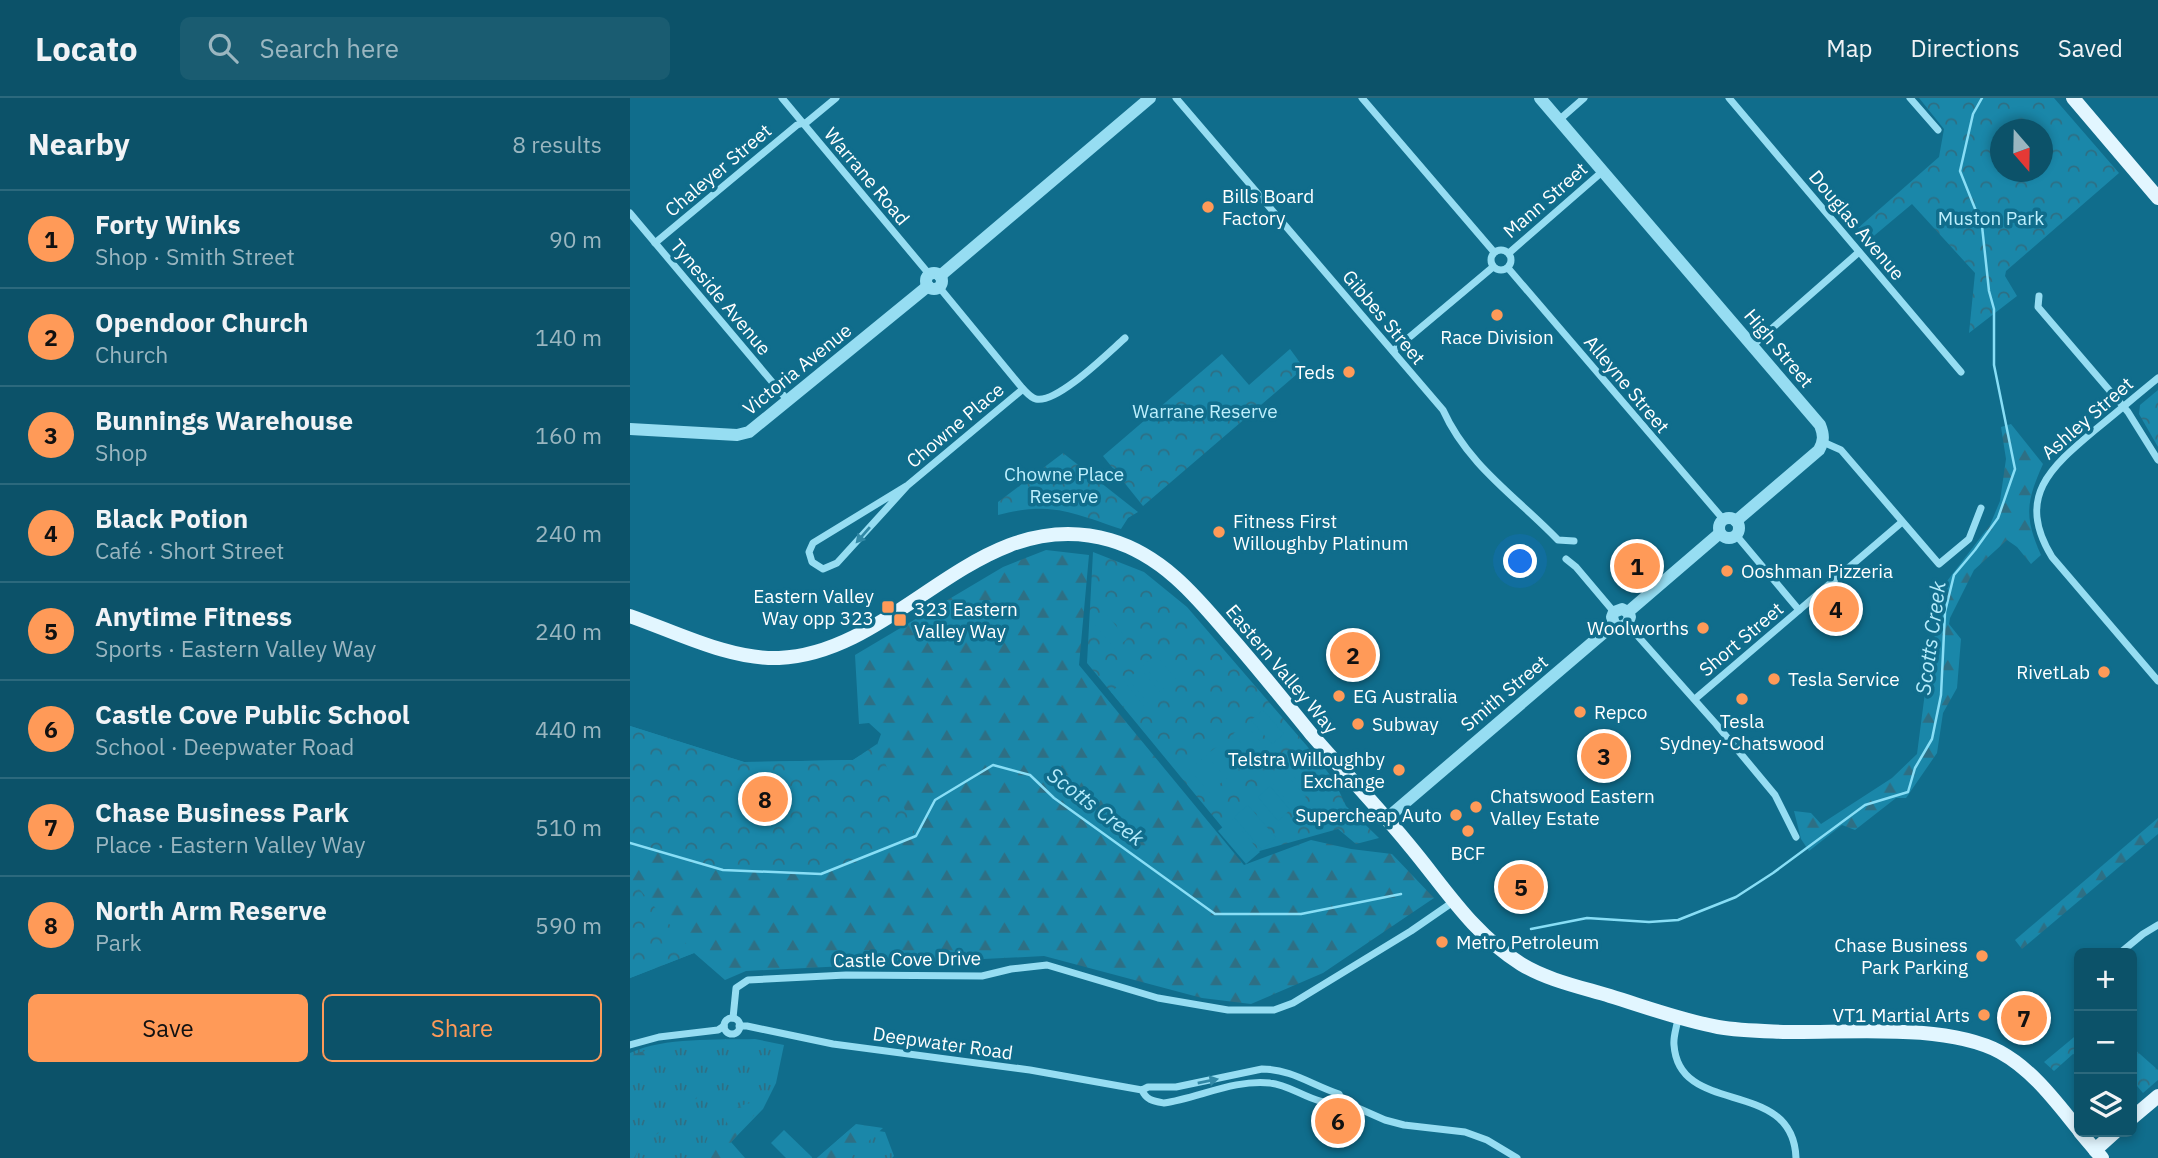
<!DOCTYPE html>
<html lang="en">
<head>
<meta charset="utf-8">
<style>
  :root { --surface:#0c5269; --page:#1a5c71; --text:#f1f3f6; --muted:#9ab6c0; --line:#2c697d; --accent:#ff9a58 }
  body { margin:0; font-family:"IBM Plex Sans",sans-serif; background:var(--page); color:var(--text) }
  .controls { position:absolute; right:21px; bottom:21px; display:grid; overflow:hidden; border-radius:10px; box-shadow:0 4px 10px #0003 }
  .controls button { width:63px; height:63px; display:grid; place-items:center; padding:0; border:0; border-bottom:2px solid var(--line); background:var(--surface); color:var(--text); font:35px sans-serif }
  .compass { position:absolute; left:1360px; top:21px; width:63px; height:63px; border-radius:50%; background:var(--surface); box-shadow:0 4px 10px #0003; rotate:160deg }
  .you { position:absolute; left:891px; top:464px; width:24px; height:24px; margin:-18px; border:5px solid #fff; border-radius:50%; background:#1a73e8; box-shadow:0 0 0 10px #1a73e833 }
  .badge { display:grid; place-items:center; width:46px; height:46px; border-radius:50%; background:var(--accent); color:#111; font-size:23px; font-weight:700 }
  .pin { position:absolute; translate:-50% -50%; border:4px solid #fff; box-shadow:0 2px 7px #0006 }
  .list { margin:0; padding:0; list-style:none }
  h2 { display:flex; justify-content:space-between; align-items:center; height:91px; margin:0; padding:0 28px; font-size:30px }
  h2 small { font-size:23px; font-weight:400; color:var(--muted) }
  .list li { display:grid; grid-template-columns:46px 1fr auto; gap:21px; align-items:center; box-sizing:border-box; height:98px; padding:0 28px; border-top:2px solid var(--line) }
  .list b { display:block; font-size:26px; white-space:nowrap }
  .list p { margin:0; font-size:23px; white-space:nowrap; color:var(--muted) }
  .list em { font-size:23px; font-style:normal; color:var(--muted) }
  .actions { display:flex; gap:14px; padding:21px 28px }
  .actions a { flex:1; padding:16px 0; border:2px solid var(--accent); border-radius:10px; text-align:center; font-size:24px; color:var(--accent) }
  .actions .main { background:var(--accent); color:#111 }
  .icon { flex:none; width:38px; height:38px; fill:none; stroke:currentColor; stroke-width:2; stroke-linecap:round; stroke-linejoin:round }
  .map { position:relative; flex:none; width:1528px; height:1060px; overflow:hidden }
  header { display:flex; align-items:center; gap:42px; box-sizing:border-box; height:98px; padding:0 35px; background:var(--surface); border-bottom:2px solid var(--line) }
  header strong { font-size:33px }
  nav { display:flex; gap:38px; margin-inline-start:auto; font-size:24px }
  .search { width:490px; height:63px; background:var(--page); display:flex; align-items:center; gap:18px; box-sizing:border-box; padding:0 24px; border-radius:10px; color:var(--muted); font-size:26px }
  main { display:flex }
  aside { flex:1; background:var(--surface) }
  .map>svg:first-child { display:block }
  .grass { fill:url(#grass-tufts) }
  .forest { fill:url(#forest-firs) }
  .park { fill:url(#park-crowns); fill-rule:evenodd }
  .pitch { fill:#1a87a9 }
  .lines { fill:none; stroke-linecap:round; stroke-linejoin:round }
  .stream { stroke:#88def6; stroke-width:2.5 }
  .minor { stroke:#96ddf2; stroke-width:7 }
  .tertiary { stroke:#96ddf2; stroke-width:12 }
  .primary { stroke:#e2f6ff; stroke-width:14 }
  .oneway { fill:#3289a6 }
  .poi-dot { fill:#ff9a58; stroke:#106d8c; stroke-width:2.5 }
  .labels { text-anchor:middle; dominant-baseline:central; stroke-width:7; stroke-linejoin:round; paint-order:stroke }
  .street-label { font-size:19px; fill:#fff; stroke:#106d8c }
  .poi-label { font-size:19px; fill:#fff; stroke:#106d8c; text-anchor:start }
  .park-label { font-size:19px; fill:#bdeffd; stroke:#106d8c }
  .water-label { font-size:21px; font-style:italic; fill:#b5ebfb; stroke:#106d8c }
</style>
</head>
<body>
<header>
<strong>Locato</strong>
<div class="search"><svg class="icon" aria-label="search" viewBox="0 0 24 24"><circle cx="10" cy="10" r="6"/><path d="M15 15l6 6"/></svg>Search here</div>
<nav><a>Map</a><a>Directions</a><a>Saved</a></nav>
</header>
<main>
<aside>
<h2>Nearby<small>8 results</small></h2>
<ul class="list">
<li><span class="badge">1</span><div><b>Forty Winks</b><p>Shop · Smith Street</p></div><em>90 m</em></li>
<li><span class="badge">2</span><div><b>Opendoor Church</b><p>Church</p></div><em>140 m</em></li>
<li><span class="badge">3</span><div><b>Bunnings Warehouse</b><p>Shop</p></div><em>160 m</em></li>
<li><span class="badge">4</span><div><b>Black Potion</b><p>Café · Short Street</p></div><em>240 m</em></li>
<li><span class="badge">5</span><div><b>Anytime Fitness</b><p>Sports · Eastern Valley Way</p></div><em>240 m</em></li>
<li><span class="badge">6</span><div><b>Castle Cove Public School</b><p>School · Deepwater Road</p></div><em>440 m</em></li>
<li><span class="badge">7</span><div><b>Chase Business Park</b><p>Place · Eastern Valley Way</p></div><em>510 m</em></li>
<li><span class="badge">8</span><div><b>North Arm Reserve</b><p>Park</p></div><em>590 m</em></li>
</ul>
<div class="actions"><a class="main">Save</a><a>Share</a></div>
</aside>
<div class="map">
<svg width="1528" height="1060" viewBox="0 0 1528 1060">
  <defs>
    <pattern id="grass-tufts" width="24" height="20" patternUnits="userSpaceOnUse" patternTransform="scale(1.75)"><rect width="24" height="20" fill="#1a87a9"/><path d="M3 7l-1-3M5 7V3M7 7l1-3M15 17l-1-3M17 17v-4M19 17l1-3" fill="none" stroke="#2e6f84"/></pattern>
    <pattern id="forest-firs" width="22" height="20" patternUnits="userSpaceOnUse" patternTransform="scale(1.75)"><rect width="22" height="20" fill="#1a87a9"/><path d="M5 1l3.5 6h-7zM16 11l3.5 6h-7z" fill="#2e6f84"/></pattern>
    <pattern id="park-crowns" width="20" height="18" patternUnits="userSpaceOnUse" patternTransform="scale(1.75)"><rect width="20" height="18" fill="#1a87a9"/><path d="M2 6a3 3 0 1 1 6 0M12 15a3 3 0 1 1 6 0" fill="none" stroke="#2e6f84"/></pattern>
  </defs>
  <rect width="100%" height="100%" fill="#106d8c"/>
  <!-- grass -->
  <g class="grass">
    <path d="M125,941L154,947L146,985L133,1011L101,1044L115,1060H0V955C34,939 88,942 125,941Z"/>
    <path d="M223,1029L255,1034L264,1058L262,1060H187Z"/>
  </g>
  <!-- forest -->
  <g class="forest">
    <path d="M1381,326L1413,366C1396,404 1394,419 1411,457L1401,466L1387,449L1377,442L1344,472L1320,520L1319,526L1331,541L1327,590L1313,615L1307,655L1276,700H1266L1225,732L1212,727L1179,753L1171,741L1164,713L1181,715L1191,726L1262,680L1287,656L1297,579L1314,487L1360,427L1370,403L1376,361L1371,329Z"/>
    <path d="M416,452L459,457L449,567L614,767L681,742L721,751L762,756L804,800L693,875L621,906L572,900L414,858L116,873L95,882L64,855L0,880V628L114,664L223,662L247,647L251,636L239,625L229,626L225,557L373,469Z"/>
    <path d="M1528,720V736L1392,851L1385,842Z"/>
    <path d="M37,950L29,962L19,963L0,975V958L10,954Z"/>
    <path d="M75,980L77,983C72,1005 64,998 50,1010C33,1023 39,1035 12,1043L5,1060H0V1036C8,1033 19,1030 26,1025C43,1012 53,987 75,980Z"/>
    <path d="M128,1003L133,1007L98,1048L110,1060H73L79,1055L76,1044L82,1028L85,1049L106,1034L100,1030L96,1023L109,1008Z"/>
    <path d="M226,1026L253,1030L220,1060H187Z"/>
  </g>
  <!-- park -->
  <g class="park">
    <path d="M1289,0H1424L1489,75L1376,173L1375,178L1387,198L1339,235L1345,175L1282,106L1239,142L1228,130L1309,59L1314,31ZM1370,32H1412V74H1370Z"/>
    <path d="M660,251L674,270L513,408L473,358L592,256L619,287Z"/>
    <path d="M1528,292V349L1509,316L1510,307Z"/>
    <path d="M433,355L508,414L498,420L491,431C442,415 421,403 368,417V404Z"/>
    <path d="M463,454L514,474L557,509L677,648L704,682L716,708L749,740L726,746L708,731L615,757L457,565Z"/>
    <path d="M0,628L114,664L223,662L247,646L286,738L191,776L93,772L0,745Z"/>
    <path d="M0,780L64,855L0,880Z"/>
    <path d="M1449,935V958L1443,956L1424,973L1414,964Z"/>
    <path d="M1502,949L1528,972V982L1513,995L1502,982Z"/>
  </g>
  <!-- pitch -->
  <g class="pitch">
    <path d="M477,517L497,541L485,551L465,527Z"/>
    <path d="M526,557L546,581L534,591L513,567Z"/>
    <path d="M510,570L530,594L518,605L498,581Z"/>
    <path d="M494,583L514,608L502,618L481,594Z"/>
    <path d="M633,612L654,636L642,646L621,622Z"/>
    <path d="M615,626L636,650L624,660L603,636Z"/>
    <path d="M589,647L609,671L597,681L576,657Z"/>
    <path d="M571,661L592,684L580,695L559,671Z"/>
    <path d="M670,662L691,686L679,696L658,672Z"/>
    <path d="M655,675L676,699L663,710L643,686Z"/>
    <path d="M640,688L660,712L648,723L628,699Z"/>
    <path d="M618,707L646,740L632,752L604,719Z"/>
    <path d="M602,721L630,754L616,766L588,733Z"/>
    <path d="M154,1032L182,1059V1060H156L141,1045Z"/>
  </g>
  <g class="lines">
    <!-- stream -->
    <g class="stream">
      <path d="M0,745L93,772L191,776L286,738L305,702L363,667L400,677L424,700L585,816H671L771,796"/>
      <path d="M901,831L957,820L1019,824L1048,822L1106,799L1143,775L1235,707L1278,694L1285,670L1302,641L1311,597L1315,514L1324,477L1345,452L1368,420L1385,371L1364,267V211L1359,193L1352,128L1330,73L1343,16L1352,0"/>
    </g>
    <!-- minor -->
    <g class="minor">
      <path d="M152,0L299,176"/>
      <path d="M546,0L813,312C838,368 888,400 928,442L944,443"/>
      <path d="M732,0L864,154"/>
      <path d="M1099,0L1331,274"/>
      <path d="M1280,0L1308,32"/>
      <path d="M929,22L954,0"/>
      <path d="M0,115L159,304"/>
      <path d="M25,145L167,27L177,24L206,0"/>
      <circle cx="871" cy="162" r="10"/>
      <path d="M879,155L973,73"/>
      <path d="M878,170L1093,421"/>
      <path d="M309,189L393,291C397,295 401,300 406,301C427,306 479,254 495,240"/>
      <path d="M1409,198L1408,209L1498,314L1528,362"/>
      <path d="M1122,248L1229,154"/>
      <path d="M763,253L863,169"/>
      <path d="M1528,280C1507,297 1486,315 1465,332C1421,369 1385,399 1422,459L1528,583"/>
      <path d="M1193,344L1211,352L1309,466L1339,441L1351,410"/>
      <path d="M278,387L207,465L193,471L182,464L179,454L183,445L278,387L393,291"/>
      <path d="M1106,437L1169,512"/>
      <path d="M936,461L946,469L984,514"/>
      <path d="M997,526L1086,626L1145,697L1166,739"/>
      <path d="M1065,601L1272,424"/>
      <path d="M1490,855L1513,836L1528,827"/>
      <path d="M103,920L106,890L118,882L216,877L352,878L381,871L417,867L528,900L598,912H644L663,905L781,833L823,804"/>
      <path d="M1048,920C1047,929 1043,938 1044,947C1049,1020 1163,978 1166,1060"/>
      <circle cx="102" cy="928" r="8"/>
      <path d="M109,928H117L203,946L400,972L512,992L518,989H546L632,971C661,971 682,987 709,996L712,1003L755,1022L774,1027L835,1034L857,1042L887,1060"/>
      <path d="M0,947L29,939L88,932L94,928"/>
      <path d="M512,992C516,1002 523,1003 534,1005C568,1000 605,981 640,985C664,987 687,1011 712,1003"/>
    </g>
    <!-- tertiary -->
    <g class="tertiary">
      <path d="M910,0L1190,327C1194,337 1194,343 1189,352L1106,423"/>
      <circle cx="304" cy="183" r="8"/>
      <path d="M310,178L520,0"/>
      <path d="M0,331L107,337L119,334L298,188"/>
      <circle cx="1099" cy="430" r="10"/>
      <path d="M998,514L1090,435"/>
      <path d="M984,526L982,519L984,514L992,511L998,514"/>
      <path d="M984,526L990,529L997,526L1000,519L998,514"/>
      <path d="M756,721L984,526"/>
    </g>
    <!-- primary -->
    <g class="primary">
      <path d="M1443,0L1528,100"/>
      <path d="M0,518C46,534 100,562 149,560C270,555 348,404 480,442C532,457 566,498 599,537C628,570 655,604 682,637C714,674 748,709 779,747C815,790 842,835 891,866C917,882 950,889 980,898C1016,909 1051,922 1088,929C1111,933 1134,933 1157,934C1219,935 1315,925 1370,954C1403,972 1426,1004 1449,1032"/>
      <path d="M1502,1020L1528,998"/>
      <path d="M1450,1034L1472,1060"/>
      <path d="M1465,1052L1485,1034"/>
    </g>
  </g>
  <!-- one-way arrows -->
  <defs><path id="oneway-solid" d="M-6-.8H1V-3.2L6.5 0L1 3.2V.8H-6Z" transform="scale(1.75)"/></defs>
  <g class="oneway">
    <use href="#oneway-solid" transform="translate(233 437) rotate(131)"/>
    <use href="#oneway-solid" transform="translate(578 983) rotate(-11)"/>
  </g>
  <!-- markers -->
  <g class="poi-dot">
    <circle cx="578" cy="109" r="7"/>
    <circle cx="867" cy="217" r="7"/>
    <circle cx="719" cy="274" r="7"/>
    <circle cx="589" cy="434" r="7"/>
    <circle cx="1097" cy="473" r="7"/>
    <rect x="251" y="502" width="14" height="14" rx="3.5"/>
    <rect x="263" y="515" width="14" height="14" rx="3.5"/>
    <circle cx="1073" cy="530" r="7"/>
    <circle cx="1474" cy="574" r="7"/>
    <circle cx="1144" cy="581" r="7"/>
    <circle cx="709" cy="598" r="7"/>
    <circle cx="1112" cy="601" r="7"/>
    <circle cx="950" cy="614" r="7"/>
    <circle cx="728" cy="626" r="7"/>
    <circle cx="769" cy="672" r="7"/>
    <circle cx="846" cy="709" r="7"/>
    <circle cx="826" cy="717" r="7"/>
    <circle cx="838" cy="733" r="7"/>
    <circle cx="812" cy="844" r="7"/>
    <circle cx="1352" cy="858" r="7"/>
    <circle cx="1354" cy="917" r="7"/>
  </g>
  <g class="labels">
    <!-- street labels -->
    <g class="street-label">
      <text transform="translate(88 72) rotate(-40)">Chaleyer Street</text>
      <text transform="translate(237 78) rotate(50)">Warrane Road</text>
      <text transform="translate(915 102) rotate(-41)">Mann Street</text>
      <text transform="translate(1227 127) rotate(50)">Douglas Avenue</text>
      <text transform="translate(91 199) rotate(50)">Tyneside Avenue</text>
      <text transform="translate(754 219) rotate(50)">Gibbes Street</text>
      <text transform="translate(1149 250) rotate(50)">High Street</text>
      <text transform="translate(167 271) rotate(-39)">Victoria Avenue</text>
      <text transform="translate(997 286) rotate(50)">Alleyne Street</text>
      <text transform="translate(1457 320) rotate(-41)">Ashley Street</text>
      <text transform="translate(325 327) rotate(-40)">Chowne Place</text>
      <text transform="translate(1111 541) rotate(-40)">Short Street</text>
      <text transform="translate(652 571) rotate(50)">Eastern Valley Way</text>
      <text transform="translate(874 595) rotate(-40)">Smith Street</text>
      <text transform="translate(277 861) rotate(-1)">Castle Cove Drive</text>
      <text transform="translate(313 945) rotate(8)">Deepwater Road</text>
    </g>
    <!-- poi labels -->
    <g class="poi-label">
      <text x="592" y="98">Bills Board<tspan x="592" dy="22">Factory</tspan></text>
      <text x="867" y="239" text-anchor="middle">Race Division</text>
      <text x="705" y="274" text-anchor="end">Teds</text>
      <text x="603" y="423">Fitness First<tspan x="603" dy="22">Willoughby Platinum</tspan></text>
      <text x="1111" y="473">Ooshman Pizzeria</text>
      <text x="244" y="498" text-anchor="end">Eastern Valley<tspan x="244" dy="22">Way opp 323</tspan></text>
      <text x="284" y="511">323 Eastern<tspan x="284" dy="22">Valley Way</tspan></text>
      <text x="1059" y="530" text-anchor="end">Woolworths</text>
      <text x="1460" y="574" text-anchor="end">RivetLab</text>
      <text x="1158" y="581">Tesla Service</text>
      <text x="723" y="598">EG Australia</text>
      <text x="964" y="614">Repco</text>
      <text x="1112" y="623" text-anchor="middle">Tesla<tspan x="1112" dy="22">Sydney-Chatswood</tspan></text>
      <text x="742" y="626">Subway</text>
      <text x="755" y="661" text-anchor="end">Telstra Willoughby<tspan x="755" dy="22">Exchange</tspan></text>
      <text x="860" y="698">Chatswood Eastern<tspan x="860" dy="22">Valley Estate</tspan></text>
      <text x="812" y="717" text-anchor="end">Supercheap Auto</text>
      <text x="838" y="755" text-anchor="middle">BCF</text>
      <text x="826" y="844">Metro Petroleum</text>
      <text x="1338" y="847" text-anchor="end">Chase Business<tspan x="1338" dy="22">Park Parking</tspan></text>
      <text x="1340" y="917" text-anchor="end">VT1 Martial Arts</text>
    </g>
    <!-- park labels -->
    <g class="park-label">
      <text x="1361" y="120">Muston Park</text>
      <text x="575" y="313">Warrane Reserve</text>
      <text x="434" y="376">Chowne Place<tspan x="434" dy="22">Reserve</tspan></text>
    </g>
    <!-- water labels -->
    <g class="water-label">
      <text transform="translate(1300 540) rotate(-82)">Scotts Creek</text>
      <text transform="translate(466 708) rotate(37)">Scotts Creek</text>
    </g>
  </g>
</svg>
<div class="controls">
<button>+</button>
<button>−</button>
<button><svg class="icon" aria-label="layers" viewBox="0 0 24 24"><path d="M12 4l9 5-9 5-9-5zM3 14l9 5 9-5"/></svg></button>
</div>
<svg class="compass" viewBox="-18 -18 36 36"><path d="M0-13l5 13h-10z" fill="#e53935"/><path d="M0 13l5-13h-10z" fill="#9ab6c0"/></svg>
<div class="you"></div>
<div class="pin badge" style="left:1007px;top:468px">1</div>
<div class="pin badge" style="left:723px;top:557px">2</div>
<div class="pin badge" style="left:974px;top:658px">3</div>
<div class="pin badge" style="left:1206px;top:511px">4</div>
<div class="pin badge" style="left:891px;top:789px">5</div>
<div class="pin badge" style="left:708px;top:1023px">6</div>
<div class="pin badge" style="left:1394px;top:920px">7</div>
<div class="pin badge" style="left:135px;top:701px">8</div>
</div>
</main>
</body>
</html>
